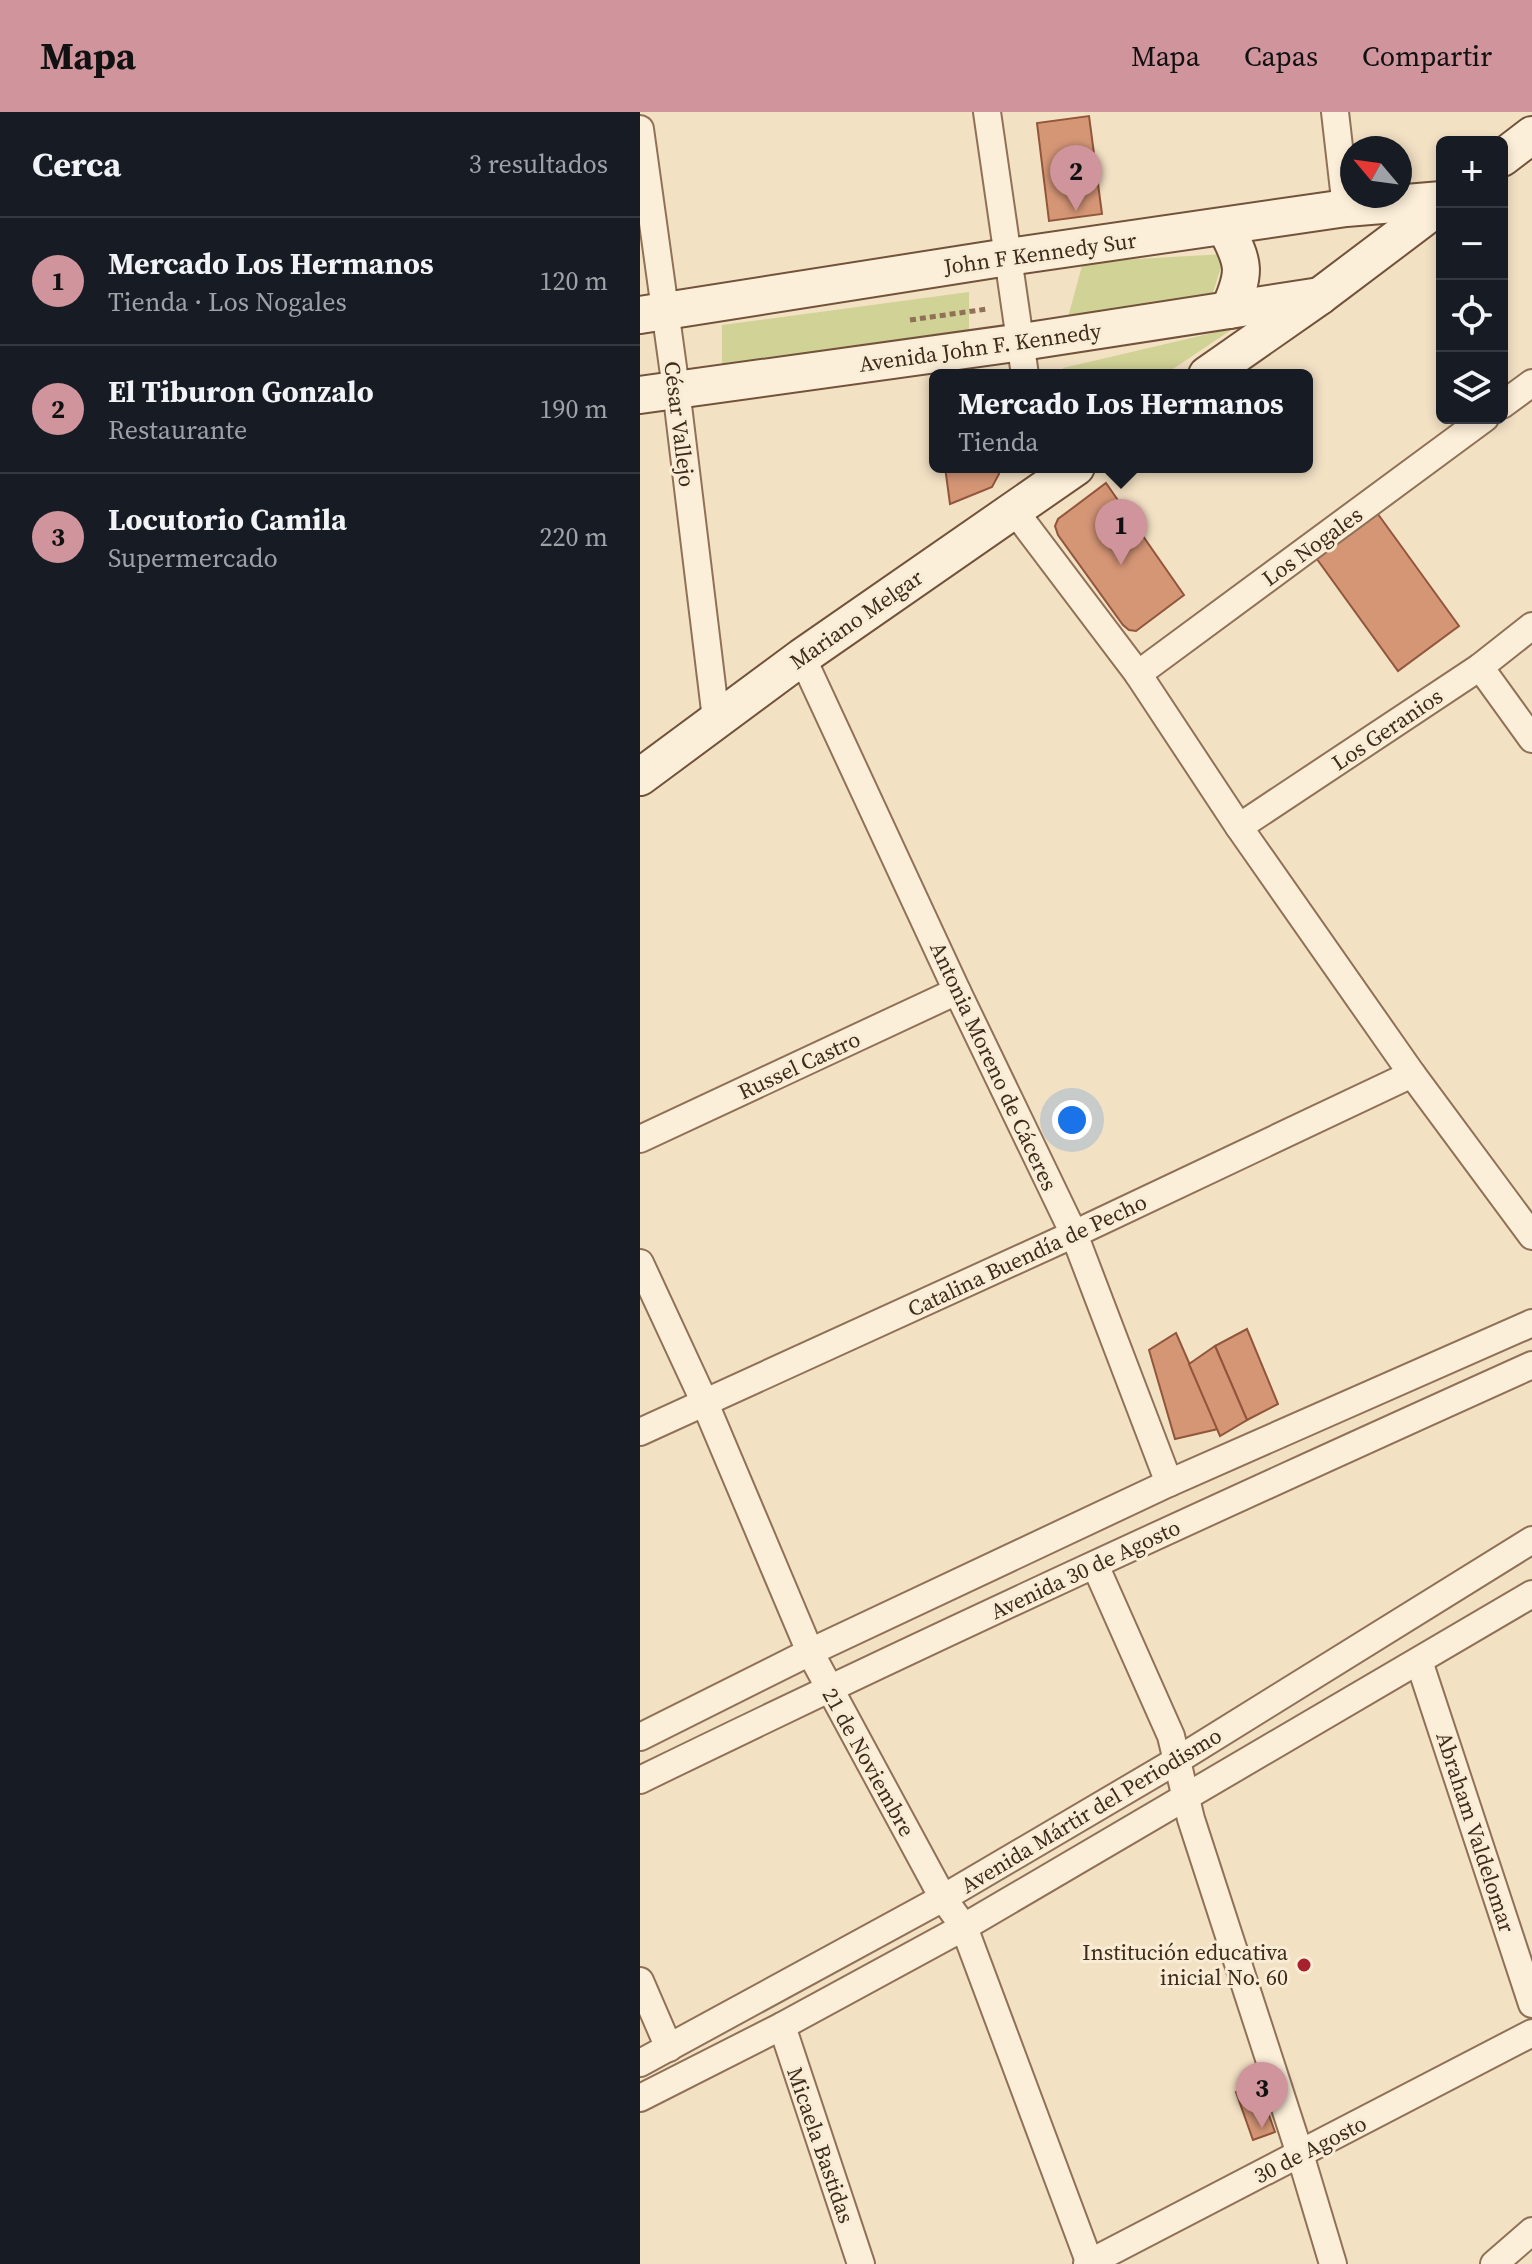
<!DOCTYPE html>
<html lang="es">
<head>
<meta charset="utf-8">
<style>
  :root { --surface:#171b24; --page:#20242c; --text:#f1f3f6; --muted:#9ea1a6; --line:#363941; --accent:#cf949c }
  body { margin:0; font-family:"Source Serif 4",serif; background:var(--page); color:var(--text) }
  .controls { position:absolute; right:24px; top:24px; display:grid; overflow:hidden; border-radius:12px; box-shadow:0 4px 12px #0003 }
  .controls button { width:72px; height:72px; display:grid; place-items:center; padding:0; border:0; border-bottom:2px solid var(--line); background:var(--surface); color:var(--text); font:40px sans-serif }
  .compass { position:absolute; left:700px; top:24px; width:72px; height:72px; border-radius:50%; background:var(--surface); box-shadow:0 4px 12px #0003; rotate:299deg }
  .you { position:absolute; left:432px; top:1008px; width:28px; height:28px; margin:-20px; border:6px solid #fff; border-radius:50%; background:#1a73e8; box-shadow:0 0 0 12px #1a73e833 }
  .badge { display:grid; place-items:center; width:52px; height:52px; border-radius:50%; background:var(--accent); color:#111; font-size:26px; font-weight:700 }
  .pin { position:absolute; translate:-50% -66px; filter:drop-shadow(0 2px 4px #0008) }
  .pin::after { content:''; position:absolute; top:42px; width:28px; height:24px; background:inherit; clip-path:polygon(0 0,100% 0,50% 100%) }
  .popup { position:absolute; left:289px; top:257px; width:384px; height:104px; box-sizing:border-box; display:grid; place-content:center; border-radius:12px; background:var(--surface); filter:drop-shadow(0 2px 6px #0005); font-size:26px; white-space:nowrap; color:var(--muted) }
  .popup b { font-size:30px; color:var(--text) }
  .popup::after { content:''; position:absolute; left:50%; top:100%; margin-left:-16px; border:16px solid transparent; border-top-color:var(--surface) }
  .list { margin:0; padding:0; list-style:none }
  h2 { display:flex; justify-content:space-between; align-items:center; height:104px; margin:0; padding:0 32px; font-size:34px }
  h2 small { font-size:26px; font-weight:400; color:var(--muted) }
  .list li { display:grid; grid-template-columns:52px 1fr auto; gap:24px; align-items:center; box-sizing:border-box; height:128px; padding:0 32px; border-top:2px solid var(--line) }
  .list b { display:block; font-size:30px; white-space:nowrap }
  .list p { margin:0; font-size:26px; white-space:nowrap; color:var(--muted) }
  .list em { font-size:26px; font-style:normal; color:var(--muted) }
  .icon { flex:none; width:44px; height:44px; fill:none; stroke:currentColor; stroke-width:2; stroke-linecap:round; stroke-linejoin:round }
  .map { position:relative; flex:none; width:892px; height:2152px; overflow:hidden }
  header { display:flex; align-items:center; gap:48px; box-sizing:border-box; height:112px; padding:0 40px; background:var(--accent); color:#111 }
  header strong { font-size:38px }
  nav { display:flex; gap:44px; margin-inline-start:auto; font-size:28px }
  main { display:flex }
  aside { flex:1; background:var(--surface) }
  .map>svg:first-child { display:block }
  .green { fill:#d0d296 }
  .building { fill:#d59676; stroke:#92563b; stroke-width:2 }
  .lines { fill:none; stroke-linecap:round; stroke-linejoin:round }
  .street-casing { stroke:#907158; stroke-width:30 }
  .secondary-casing { stroke:#72523b; stroke-width:40 }
  .path { stroke:#907158; stroke-width:5; stroke-dasharray:6 4; stroke-linecap:butt }
  .street { stroke:#fcefd9; stroke-width:26 }
  .secondary { stroke:#fcefd9; stroke-width:36 }
  .poi-dot { fill:#a5212d; stroke:#f9ecd5; stroke-width:3 }
  .labels { text-anchor:middle; dominant-baseline:central; stroke-width:6; stroke-linejoin:round; paint-order:stroke }
  .street-label { font-size:22px; fill:#3e2b1d; stroke:#f9ecd5 }
  .poi-label { font-size:22px; fill:#3e2b1d; stroke:#f9ecd5; text-anchor:end }
</style>
</head>
<body>
<header>
<strong>Mapa</strong>
<nav><a>Mapa</a><a>Capas</a><a>Compartir</a></nav>
</header>
<main>
<aside>
<h2>Cerca<small>3 resultados</small></h2>
<ul class="list">
<li><span class="badge">1</span><div><b>Mercado Los Hermanos</b><p>Tienda · Los Nogales</p></div><em>120 m</em></li>
<li><span class="badge">2</span><div><b>El Tiburon Gonzalo</b><p>Restaurante</p></div><em>190 m</em></li>
<li><span class="badge">3</span><div><b>Locutorio Camila</b><p>Supermercado</p></div><em>220 m</em></li>
</ul>
</aside>
<div class="map">
<svg width="892" height="2152" viewBox="0 0 892 2152">
  <rect width="100%" height="100%" fill="#f3e1c4"/>
  <!-- green -->
  <g class="green">
    <path d="M585,142L572,184L427,209L443,150Z"/>
    <path d="M329,180V225L82,261V213Z"/>
    <path d="M594,216L524,263H424L423,256Z"/>
  </g>
  <!-- building -->
  <g class="building">
    <path d="M449,4L462,102L409,109L397,11Z"/>
    <path d="M305,355H357L359,362L352,375L310,392Z"/>
    <path d="M466,371L544,483L496,519L489,518L483,513L418,423L415,414L418,407Z"/>
    <path d="M735,398L819,514L758,559L674,443Z"/>
    <path d="M607,1217L638,1292L607,1308L575,1234Z"/>
    <path d="M536,1221L578,1317L535,1327L509,1238Z"/>
    <path d="M575,1234L607,1308L580,1324L549,1252Z"/>
    <path d="M618,1972L635,2020L613,2028L596,1980Z"/>
  </g>
  <g class="lines">
    <defs>
      <g id="street">
        <path d="M347,0L385,263"/>
        <path d="M695,0L706,96"/>
        <path d="M0,17L36,277L76,607"/>
        <path d="M862,293L892,271"/>
        <path d="M374,398L498,562L599,715L772,962L892,1124"/>
        <path d="M162,545L317,879L434,1122L529,1371"/>
        <path d="M840,555L892,627"/>
        <path d="M498,562L845,306"/>
        <path d="M599,715L840,555L892,514"/>
        <path d="M0,1027L317,879"/>
        <path d="M0,1151L64,1289L170,1540L303,1786L324,1815L450,2152"/>
        <path d="M0,1320L434,1122L772,962"/>
        <path d="M455,1453L531,1624L551,1707L660,2042L693,2152"/>
        <path d="M779,1549L892,1892"/>
        <path d="M0,1625L170,1540L529,1371L892,1211"/>
        <path d="M0,1668C295,1524 593,1388 892,1253"/>
        <path d="M0,1869L29,1936"/>
        <path d="M142,1914L221,2152"/>
        <path d="M0,1951L303,1786L536,1649L892,1428"/>
        <path d="M0,1986L142,1914L324,1815L892,1482"/>
        <path d="M447,2152L892,1921"/>
        <path d="M854,2152L892,2119"/>
      </g>
      <g id="secondary">
        <path d="M862,46L892,23"/>
        <path d="M585,115C605,152 606,160 589,198"/>
        <path d="M0,203L368,145L706,96L802,88"/>
        <path d="M567,263L680,184L802,92"/>
        <path d="M0,283L382,230L680,184"/>
        <path d="M0,665L162,545L436,355"/>
      </g>
    </defs>
    <!-- street casing -->
    <use href="#street" class="street-casing"/>
    <!-- secondary casing -->
    <use href="#secondary" class="secondary-casing"/>
    <!-- path -->
    <path class="path" d="M270,208L347,197"/>
    <!-- street -->
    <use href="#street" class="street"/>
    <!-- secondary -->
    <use href="#secondary" class="secondary"/>
  </g>
  <!-- markers -->
  <circle class="poi-dot" cx="664" cy="1853" r="8"/>
  <g class="labels">
    <!-- street labels -->
    <g class="street-label">
      <text transform="translate(400 141) rotate(-8)">John F Kennedy Sur</text>
      <text transform="translate(340 235) rotate(-8)">Avenida John F. Kennedy</text>
      <text transform="translate(40 312) rotate(83)">César Vallejo</text>
      <text transform="translate(672 434) rotate(-36)">Los Nogales</text>
      <text transform="translate(216 507) rotate(-35)">Mariano Melgar</text>
      <text transform="translate(747 617) rotate(-34)">Los Geranios</text>
      <text transform="translate(159 953) rotate(-25)">Russel Castro</text>
      <text transform="translate(354 954) rotate(65)">Antonia Moreno de Cáceres</text>
      <text transform="translate(387 1143) rotate(-25)">Catalina Buendía de Pecho</text>
      <text transform="translate(445 1457) rotate(-25)">Avenida 30 de Agosto</text>
      <text transform="translate(229 1650) rotate(61)">21 de Noviembre</text>
      <text transform="translate(451 1698) rotate(-31)">Avenida Mártir del Periodismo</text>
      <text transform="translate(836 1720) rotate(72)">Abraham Valdelomar</text>
      <text transform="translate(181 2033) rotate(71)">Micaela Bastidas</text>
      <text transform="translate(670 2037) rotate(-27)">30 de Agosto</text>
    </g>
    <!-- poi labels -->
    <g class="poi-label">
      <text x="648" y="1840">Institución educativa<tspan x="648" dy="25">inicial No. 60</tspan></text>
    </g>
  </g>
</svg>
<div class="controls">
<button>+</button>
<button>−</button>
<button><svg class="icon" aria-label="locate" viewBox="0 0 24 24"><circle cx="12" cy="12" r="6"/><path d="M12 2v4M12 18v4M2 12h4M18 12h4"/></svg></button>
<button><svg class="icon" aria-label="layers" viewBox="0 0 24 24"><path d="M12 4l9 5-9 5-9-5zM3 14l9 5 9-5"/></svg></button>
</div>
<svg class="compass" viewBox="-18 -18 36 36"><path d="M0-13l5 13h-10z" fill="#e53935"/><path d="M0 13l5-13h-10z" fill="#9ea1a6"/></svg>
<div class="you"></div>
<div class="pin badge" style="left:481px;top:453px">1</div>
<div class="popup"><b>Mercado Los Hermanos</b>Tienda</div>
<div class="pin badge" style="left:436px;top:99px">2</div>
<div class="pin badge" style="left:622px;top:2016px">3</div>
</div>
</main>
</body>
</html>
